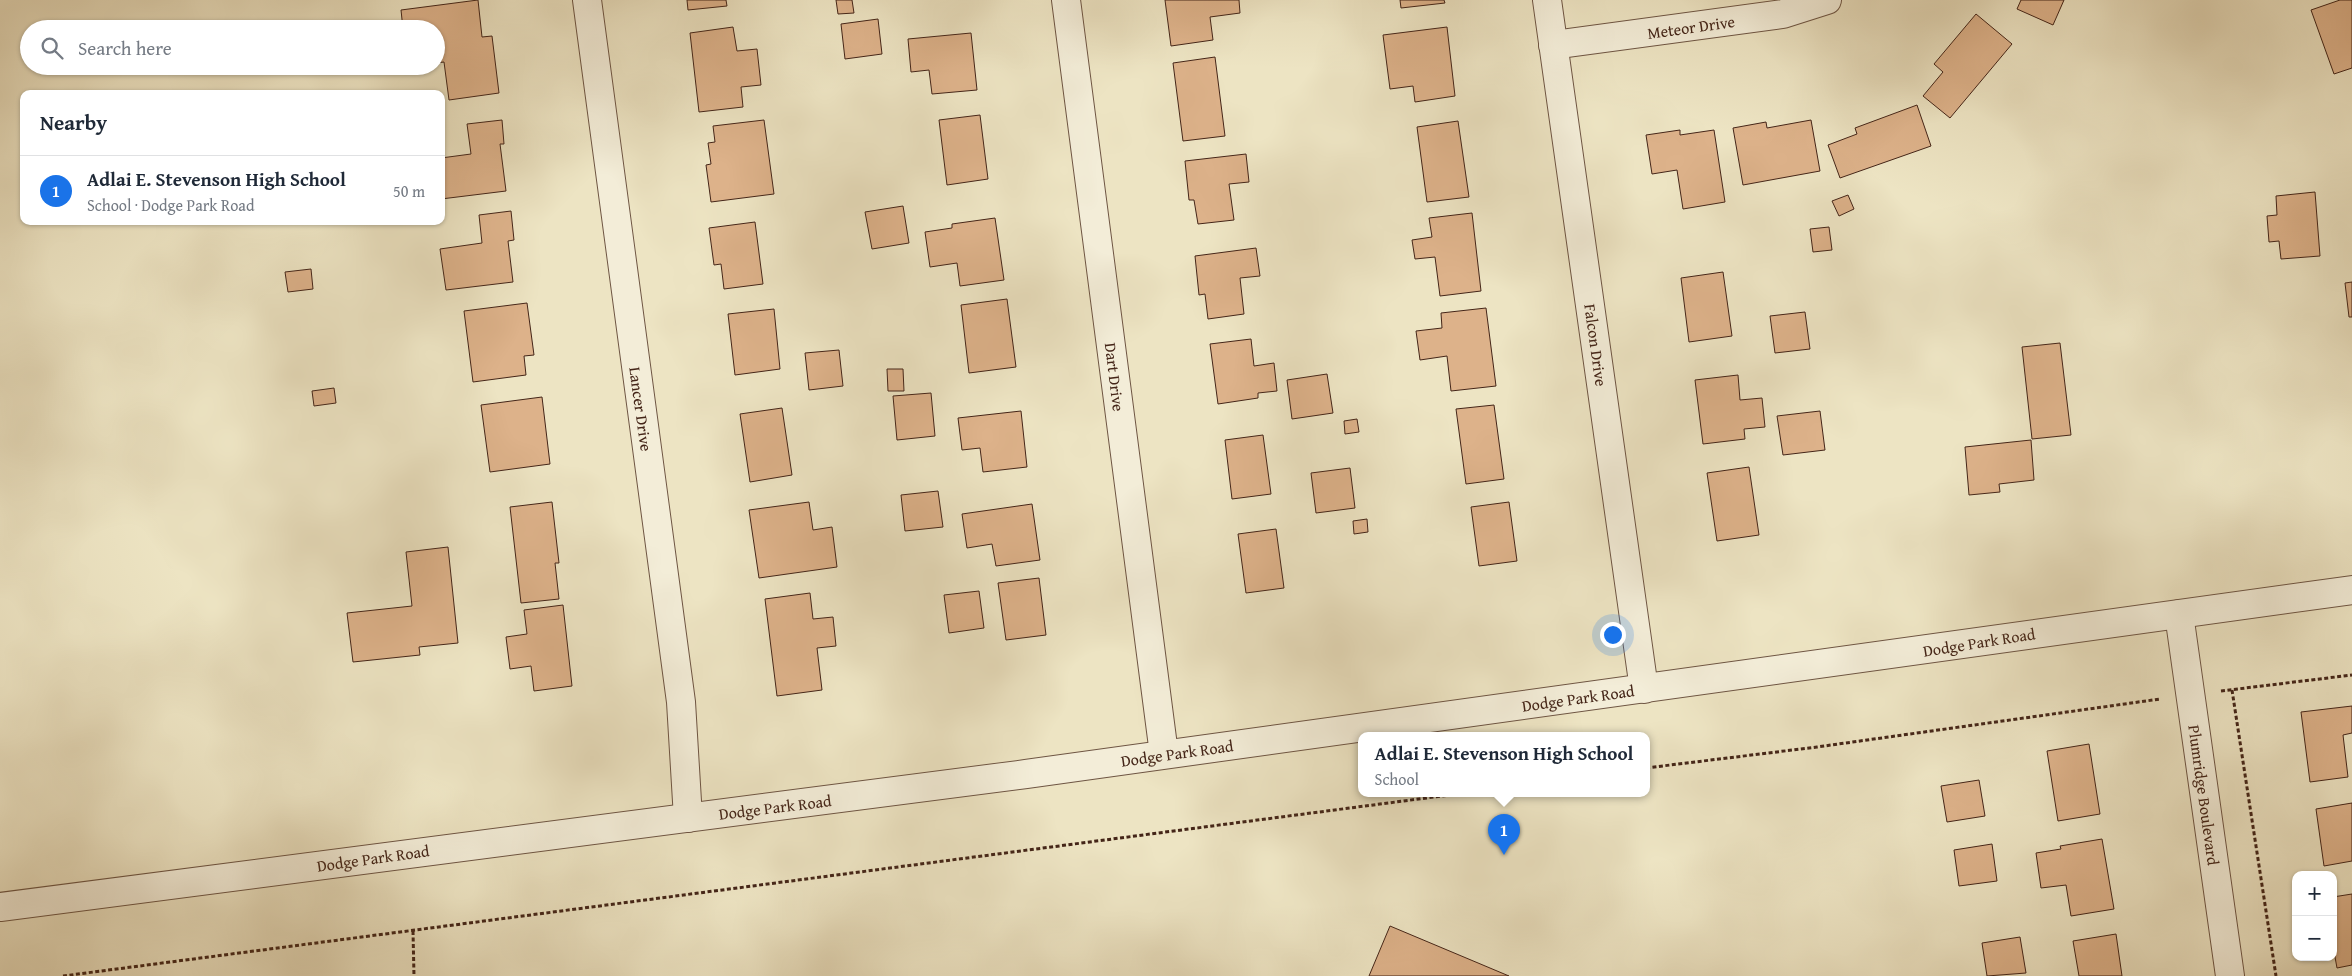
<!DOCTYPE html>
<html lang="en">
<head>
<meta charset="utf-8">
<style>
  :root { --surface:#fff; --page:#f6f6f7; --text:#1f2937; --muted:#747a83; --line:#e0e1e3; --accent:#1a73e8 }
  body { margin:0; font-family:"Gentium Book Plus",serif; background:var(--page); color:var(--text) }
  .controls { position:absolute; right:15px; bottom:15px; display:grid; overflow:hidden; border-radius:10px; box-shadow:0 1px 4px #0004 }
  .controls button { width:45px; height:45px; display:grid; place-items:center; padding:0; border:0; border-bottom:1px solid var(--line); background:var(--surface); color:var(--text); font:25px sans-serif }
  .you { position:absolute; left:1612px; top:634px; width:18px; height:18px; margin:-12px; border:4px solid #fff; border-radius:50%; background:#1a73e8; box-shadow:0 0 0 8px #1a73e833 }
  .badge { display:grid; place-items:center; width:32px; height:32px; border-radius:50%; background:var(--accent); color:#fff; font-size:16px; font-weight:700 }
  .pin { position:absolute; translate:-50% -41px; filter:drop-shadow(0 1px 2px #0008) }
  .pin::after { content:''; position:absolute; top:26px; width:18px; height:15px; background:inherit; clip-path:polygon(0 0,100% 0,50% 100%) }
  .popup { position:absolute; left:1358px; top:732px; width:292px; height:65px; box-sizing:border-box; display:grid; place-content:center; border-radius:10px; background:var(--surface); filter:drop-shadow(0 1px 4px #0005); font-size:16px; white-space:nowrap; color:var(--muted) }
  .popup b { font-size:19px; color:var(--text) }
  .popup::after { content:''; position:absolute; left:50%; top:100%; margin-left:-10px; border:10px solid transparent; border-top-color:var(--surface) }
  .list { margin:0; padding:0; list-style:none }
  h2 { display:flex; justify-content:space-between; align-items:center; height:65px; margin:0; padding:0 20px; font-size:21px }
  h2 small { font-size:16px; font-weight:400; color:var(--muted) }
  .list li { display:grid; grid-template-columns:32px 1fr auto; gap:15px; align-items:center; box-sizing:border-box; height:70px; padding:0 20px; border-top:1px solid var(--line) }
  .list b { display:block; font-size:19px; white-space:nowrap }
  .list p { margin:0; font-size:16px; white-space:nowrap; color:var(--muted) }
  .list em { font-size:16px; font-style:normal; color:var(--muted) }
  .icon { flex:none; width:28px; height:28px; fill:none; stroke:currentColor; stroke-width:2; stroke-linecap:round; stroke-linejoin:round }
  .map { position:relative; flex:none; width:2352px; height:976px; overflow:hidden }
  .search { position:absolute; background:var(--surface); box-shadow:0 1px 4px #0004; left:20px; top:20px; width:425px; height:55px; display:flex; align-items:center; gap:12px; box-sizing:border-box; padding:0 18px; border-radius:28px; color:var(--muted); font-size:19px }
  .panel { position:absolute; background:var(--surface); box-shadow:0 1px 4px #0004; left:20px; top:90px; width:425px; height:135px; border-radius:10px }
  .map>svg:first-child { display:block }
  .building { fill:#ddb28a; stroke:#442518 }
  .lines { fill:none; stroke-linecap:round; stroke-linejoin:round }
  .minor-casing { stroke:#6e5543; stroke-width:30 }
  .path { stroke:#442518; stroke-width:3; stroke-dasharray:4 2.5; stroke-linecap:butt }
  .minor { stroke:#f3edd8; stroke-width:28 }
  .labels { text-anchor:middle; dominant-baseline:central; stroke-width:4; stroke-linejoin:round; paint-order:stroke }
  .street-label { font-size:16px; fill:#442518; stroke:#f3edd8 }
</style>
</head>
<body>
<div class="map">
<svg width="2352" height="976" viewBox="0 0 2352 976">
  <rect width="100%" height="100%" fill="#ede4c3"/>
  <filter id="stains"><feTurbulence type="fractalNoise" baseFrequency=".004" numOctaves="4"/><feColorMatrix values="0 0 0 0 .2 0 0 0 0 .09 0 0 0 0 .02 0 0 0 .5 -.17"/></filter>
  <radialGradient id="worn" r=".72"><stop offset=".6" stop-color="#630" stop-opacity="0"/><stop offset="1" stop-color="#630" stop-opacity=".3"/></radialGradient>
  <!-- building -->
  <g class="building">
    <path d="M478,0L482,37L492,36L499,93L449,100L444,62L436,63V29H403L401,10Z"/>
    <path d="M687,0H726L727,6L688,10Z"/>
    <path d="M836,0H852L854,13L838,14Z"/>
    <path d="M1165,0H1239L1240,13L1210,17L1213,40L1171,46Z"/>
    <path d="M1400,0H1444L1445,3L1401,8Z"/>
    <path d="M2021,0H2064L2053,25L2017,9Z"/>
    <path d="M2340,0H2352V68L2334,74L2311,10Z"/>
    <path d="M1976,14L2012,44L1950,118L1923,96L1943,72L1934,64Z"/>
    <path d="M878,19L882,54L845,59L841,24Z"/>
    <path d="M733,27L737,51L757,49L761,85L741,87L743,107L699,112L690,33Z"/>
    <path d="M1447,27L1455,96L1415,102L1413,86L1390,89L1383,35Z"/>
    <path d="M971,33L977,90L932,94L929,70L911,72L908,39Z"/>
    <path d="M1215,57L1225,136L1183,141L1173,63Z"/>
    <path d="M1917,105L1931,146L1840,178L1828,145L1857,134L1855,128Z"/>
    <path d="M980,115L988,179L947,185L939,120Z"/>
    <path d="M502,120L504,144H500L506,191L441,199V158L471,154L467,124Z"/>
    <path d="M764,120L774,194L711,202L706,165L711,164L708,143L715,142L713,126Z"/>
    <path d="M1811,120L1820,171L1743,185L1733,128L1766,122L1767,128Z"/>
    <path d="M1458,121L1469,197L1427,202L1417,127Z"/>
    <path d="M1680,130V135L1714,130L1725,202L1683,209L1677,170L1652,174L1646,135Z"/>
    <path d="M1246,154L1249,182L1229,184L1234,220L1198,224L1194,200H1189L1185,161Z"/>
    <path d="M2315,192L2320,256L2281,259L2279,241L2269,242L2267,216L2277,215L2276,196Z"/>
    <path d="M1848,195L1854,209L1839,216L1832,201Z"/>
    <path d="M903,206L909,243L872,249L865,212Z"/>
    <path d="M511,211L514,240L508,241L513,282L446,290L440,249L482,243L479,215Z"/>
    <path d="M1472,213L1481,291L1440,296L1435,257L1415,259L1412,240L1432,237L1429,218Z"/>
    <path d="M995,218L1004,280L960,286L957,263L930,267L925,232L952,228V224Z"/>
    <path d="M755,222L763,284L724,289L721,264L714,265L709,228Z"/>
    <path d="M1829,227L1832,250L1813,252L1810,229Z"/>
    <path d="M1256,248L1260,276L1240,278L1244,314L1208,319L1205,294L1199,295L1195,256Z"/>
    <path d="M311,269L313,289L288,292L285,272Z"/>
    <path d="M1723,272L1732,336L1689,342L1681,278Z"/>
    <path d="M2352,282V317H2349L2345,283Z"/>
    <path d="M1007,299L1016,367L969,373L961,305Z"/>
    <path d="M527,303L534,355L524,356L526,375L473,382L464,311Z"/>
    <path d="M1486,308L1496,386L1451,391L1447,356L1420,360L1416,331L1442,328L1441,313Z"/>
    <path d="M774,309L780,369L735,375L728,314Z"/>
    <path d="M1805,312L1810,349L1775,353L1770,316Z"/>
    <path d="M1251,339L1254,366L1274,363L1277,391L1258,393V398L1218,404L1210,344Z"/>
    <path d="M2060,343L2071,435L2032,439L2022,347Z"/>
    <path d="M839,350L843,386L809,390L805,353Z"/>
    <path d="M887,369H903L904,391H888Z"/>
    <path d="M1327,374L1333,413L1292,419L1287,380Z"/>
    <path d="M1738,375L1740,400L1762,398L1765,427L1744,429L1745,439L1703,444L1695,380Z"/>
    <path d="M334,388L336,403L314,406L312,391Z"/>
    <path d="M931,393L935,436L897,440L893,396Z"/>
    <path d="M542,397L550,464L490,472L481,405Z"/>
    <path d="M1494,405L1504,479L1466,484L1456,409Z"/>
    <path d="M782,408L792,475L750,482L740,414Z"/>
    <path d="M1021,411L1027,467L983,472L980,448L962,450L958,418Z"/>
    <path d="M1820,411L1825,450L1783,455L1777,416Z"/>
    <path d="M1357,419L1359,432L1345,434L1344,421Z"/>
    <path d="M1263,435L1271,494L1232,499L1225,440Z"/>
    <path d="M2031,440L2034,480L1999,484L2000,492L1969,495L1965,447Z"/>
    <path d="M1749,467L1759,535L1717,541L1707,473Z"/>
    <path d="M1350,468L1355,508L1316,513L1311,473Z"/>
    <path d="M938,491L943,527L905,531L901,495Z"/>
    <path d="M552,502L559,563H555L559,599L521,603L510,507Z"/>
    <path d="M809,502L813,530L832,527L837,567L759,578L749,510Z"/>
    <path d="M1509,502L1517,561L1479,566L1471,507Z"/>
    <path d="M1032,504L1040,560L996,566L992,544L967,548L962,514Z"/>
    <path d="M1367,519L1368,532L1354,534L1353,521Z"/>
    <path d="M1276,529L1284,588L1246,593L1238,534Z"/>
    <path d="M448,547L458,643L419,647L420,655L353,662L347,613L412,606L406,552Z"/>
    <path d="M1039,578L1046,635L1006,640L998,583Z"/>
    <path d="M979,591L984,628L949,633L944,595Z"/>
    <path d="M810,593L813,619L833,617L836,646L817,648L822,690L777,696L765,599Z"/>
    <path d="M563,605L572,686L534,691L531,666L510,669L506,637L527,634L524,610Z"/>
    <path d="M2352,706V733L2343,735L2348,777L2310,782L2301,712Z"/>
    <path d="M2089,744L2100,814L2058,821L2047,751Z"/>
    <path d="M1979,780L1985,816L1947,822L1941,786Z"/>
    <path d="M2352,803V861L2324,866L2316,809Z"/>
    <path d="M2102,839L2114,909L2071,916L2066,885L2041,888L2036,853L2061,849L2060,846Z"/>
    <path d="M1992,844L1997,881L1959,886L1954,850Z"/>
    <path d="M2352,894V965L2337,968L2333,946V897Z"/>
    <path d="M1390,926L1509,976H1369Z"/>
    <path d="M2116,934L2122,976H2079L2073,941Z"/>
    <path d="M2020,937L2026,973L1987,976L1982,943Z"/>
  </g>
  <g class="lines">
    <defs>
      <g id="minor">
        <path d="M587,0L681,702L688,818"/>
        <path d="M1066,0L1164,754"/>
        <path d="M1547,0L1644,689"/>
        <path d="M1553,45L1783,14L1827,0"/>
        <path d="M2179,614L2230,976"/>
        <path d="M0,907L1026,774L2352,590"/>
      </g>
    </defs>
    <!-- minor casing -->
    <use href="#minor" class="minor-casing"/>
    <!-- path -->
    <g class="path">
      <path d="M2232,690L2276,976"/>
      <path d="M2221,691L2352,675"/>
      <path d="M1646,768L1817,747L2160,699"/>
      <path d="M413,931L414,976"/>
      <path d="M63,976L1457,794"/>
    </g>
    <!-- minor -->
    <use href="#minor" class="minor"/>
  </g>
  <g class="labels">
    <!-- street labels -->
    <g class="street-label">
      <text transform="translate(1691 27) rotate(-8)">Meteor Drive</text>
      <text transform="translate(1596 345) rotate(82)">Falcon Drive</text>
      <text transform="translate(1115 377) rotate(83)">Dart Drive</text>
      <text transform="translate(641 409) rotate(82)">Lancer Drive</text>
      <text transform="translate(1979 642) rotate(-9)">Dodge Park Road</text>
      <text transform="translate(1578 698) rotate(-8)">Dodge Park Road</text>
      <text transform="translate(1177 753) rotate(-8)">Dodge Park Road</text>
      <text transform="translate(2204 795) rotate(82)">Plumridge Boulevard</text>
      <text transform="translate(775 807) rotate(-7)">Dodge Park Road</text>
      <text transform="translate(373 858) rotate(-8)">Dodge Park Road</text>
    </g>
  </g>
  <rect width="100%" height="100%" filter="url(#stains)"/>
  <rect width="100%" height="100%" fill="url(#worn)"/>
</svg>
<div class="controls">
<button>+</button>
<button>−</button>
</div>
<div class="you"></div>
<div class="pin badge" style="left:1504px;top:855px">1</div>
<div class="popup"><b>Adlai E. Stevenson High School</b>School</div>
<div class="search"><svg class="icon" aria-label="search" viewBox="0 0 24 24"><circle cx="10" cy="10" r="6"/><path d="M15 15l6 6"/></svg>Search here</div>
<section class="panel">
<h2>Nearby<small></small></h2>
<ul class="list">
<li><span class="badge">1</span><div><b>Adlai E. Stevenson High School</b><p>School · Dodge Park Road</p></div><em>50 m</em></li>
</ul>
</section>
</div>
</body>
</html>
